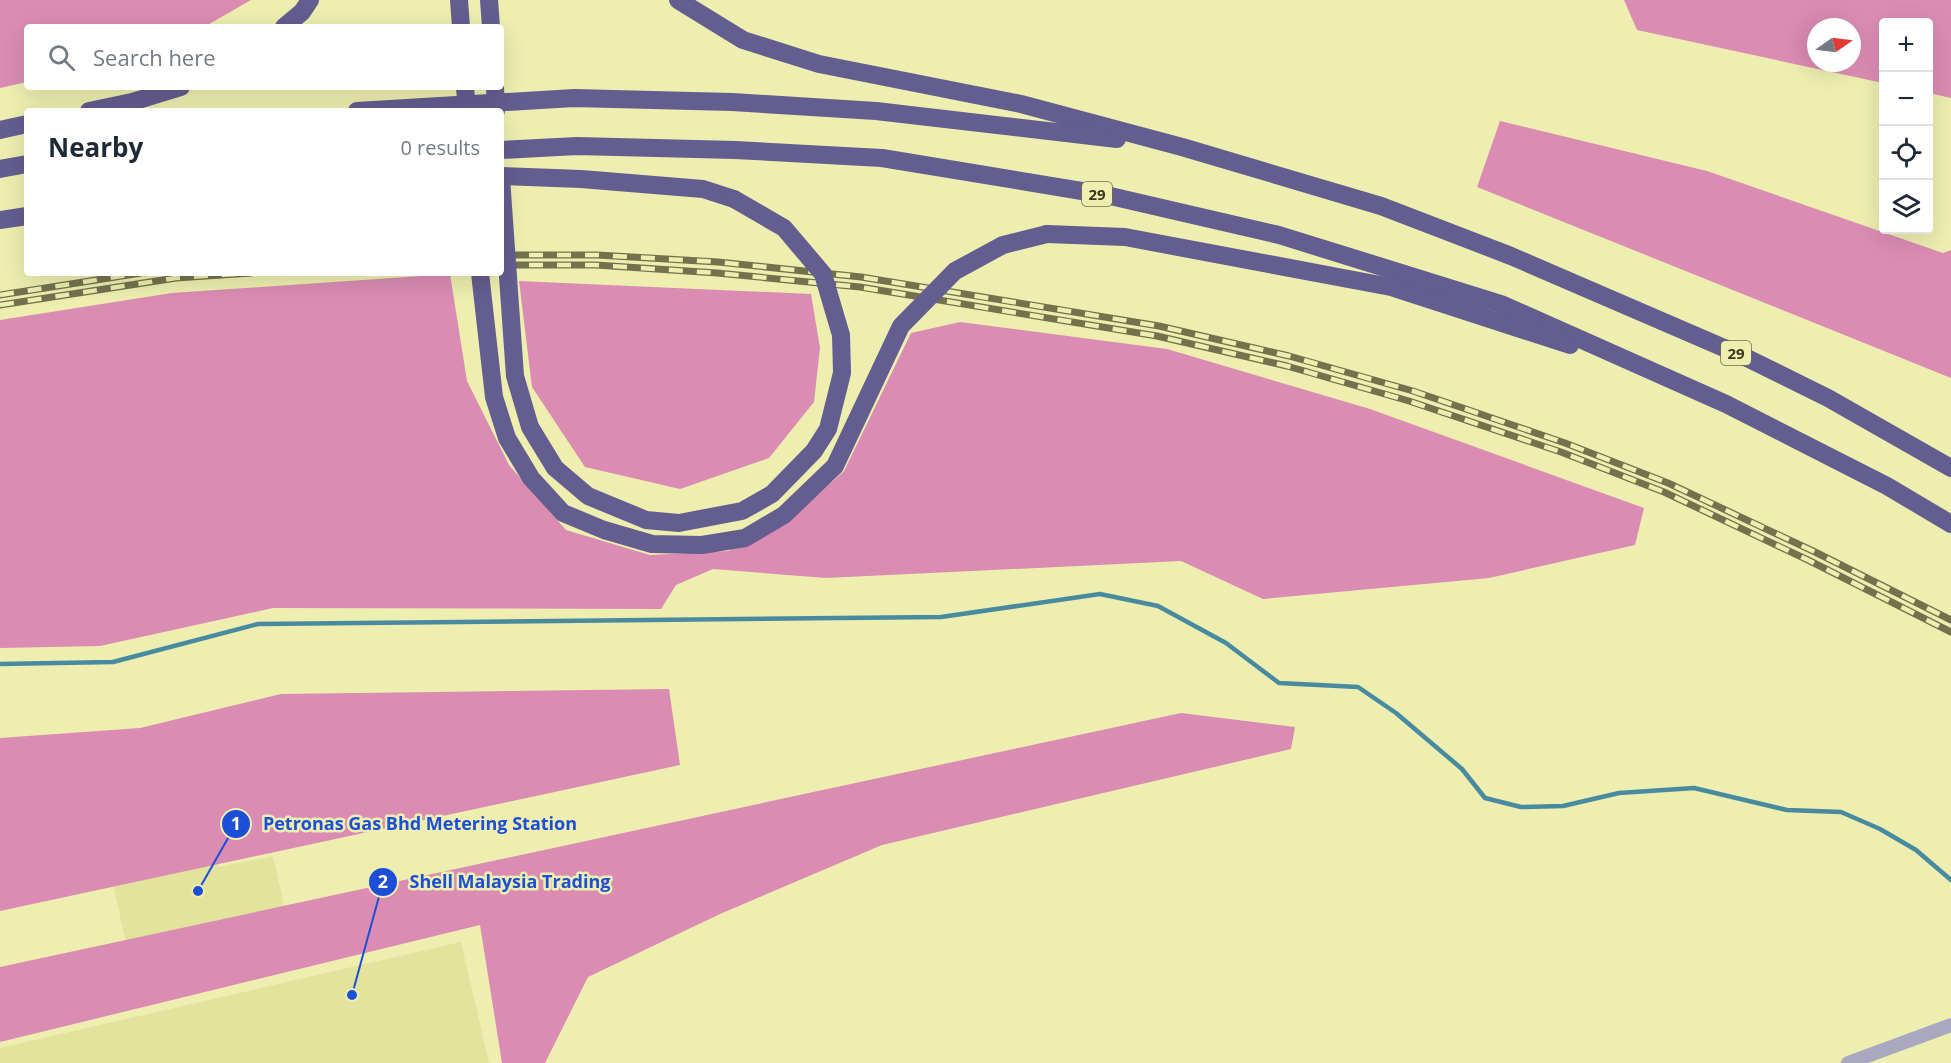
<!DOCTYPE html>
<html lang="en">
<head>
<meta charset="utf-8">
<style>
  :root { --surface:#fff; --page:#f6f6f7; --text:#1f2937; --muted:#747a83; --line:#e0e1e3 }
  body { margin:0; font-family:"Open Sans",sans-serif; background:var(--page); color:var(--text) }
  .controls { position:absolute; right:18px; top:18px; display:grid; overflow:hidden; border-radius:6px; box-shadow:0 6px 24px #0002 }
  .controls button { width:54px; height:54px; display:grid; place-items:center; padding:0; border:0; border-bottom:2px solid var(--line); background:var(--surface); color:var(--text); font:30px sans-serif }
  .compass { position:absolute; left:1807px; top:18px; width:54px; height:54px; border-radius:50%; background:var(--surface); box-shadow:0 6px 24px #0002; rotate:76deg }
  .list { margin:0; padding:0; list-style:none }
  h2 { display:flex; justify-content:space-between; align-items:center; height:78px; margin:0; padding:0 24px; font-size:26px }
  h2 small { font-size:20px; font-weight:400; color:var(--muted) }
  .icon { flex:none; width:33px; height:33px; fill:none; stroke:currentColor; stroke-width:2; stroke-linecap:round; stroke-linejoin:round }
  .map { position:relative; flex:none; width:1951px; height:1063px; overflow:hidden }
  .search { position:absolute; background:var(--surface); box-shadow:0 6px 24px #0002; left:24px; top:24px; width:480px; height:66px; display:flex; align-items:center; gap:15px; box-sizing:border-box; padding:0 21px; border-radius:6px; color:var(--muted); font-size:22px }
  .panel { position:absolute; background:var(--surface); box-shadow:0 6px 24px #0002; left:24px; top:108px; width:480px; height:168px; border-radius:6px }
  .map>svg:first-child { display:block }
  .built { fill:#e2e39c }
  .forest { fill:#db8cb3; fill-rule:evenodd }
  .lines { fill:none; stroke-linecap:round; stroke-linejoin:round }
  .stream { stroke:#488ba0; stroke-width:4.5 }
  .street { stroke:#aaa8c1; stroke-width:14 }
  .highway { stroke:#645d90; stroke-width:18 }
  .rail-casing { stroke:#72734d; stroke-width:7 }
  .rail { stroke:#edeeaf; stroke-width:4.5; stroke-dasharray:14; stroke-linecap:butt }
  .highway-bridge { stroke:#645d90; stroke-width:18 }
  .labels { text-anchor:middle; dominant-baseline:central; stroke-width:5; stroke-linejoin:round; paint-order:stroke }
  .shield { fill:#edeeaf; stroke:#6e6e4a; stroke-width:1.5 }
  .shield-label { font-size:15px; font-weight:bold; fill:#37371e }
  .leader { fill:none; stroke:#1d4ed8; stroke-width:2 }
  .callout-dot { fill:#1d4ed8; stroke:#edeeaf; stroke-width:2 }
  .mark-label { font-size:18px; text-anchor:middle; font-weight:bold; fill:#fff }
  .callout-label { font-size:18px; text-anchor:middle; font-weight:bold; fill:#1d4ed8; stroke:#edeeaf; stroke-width:5; stroke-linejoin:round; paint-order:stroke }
</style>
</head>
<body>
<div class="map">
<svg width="1951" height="1063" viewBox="0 0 1951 1063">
  <rect width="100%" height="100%" fill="#edeeaf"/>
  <!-- built -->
  <g class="built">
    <path d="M215,850L219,867L273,856L285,910L126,944L111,873Z"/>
    <path d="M461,942L489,1063H0V1048Z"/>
  </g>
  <!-- forest -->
  <g class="forest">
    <path d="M0,0H251L204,27H27V82L0,88Z"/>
    <path d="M1624,0H1951V98L1929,93L1928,22H1884L1883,83L1637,30ZM1816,27H1852V63H1816Z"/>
    <path d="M1500,121L1707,171L1943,253L1951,250V378L1477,187Z"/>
    <path d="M450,274L467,381L509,465L566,530L650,555L728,551L783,526L844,471L911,333L960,322L1167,349L1370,409L1644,508L1635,545L1489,578L1263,599L1181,561L826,578L713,569L676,585L661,609L273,608L100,646L0,648V320L172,293Z"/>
    <path d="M519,281L811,294L820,348L814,402L769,458L680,489L585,467L532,387Z"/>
    <path d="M669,689L680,765L0,911V738L140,728L281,694Z"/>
    <path d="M1181,713L1295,727L1291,749L882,845L720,914L588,977L545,1063H502L480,925L0,1042V967Z"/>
  </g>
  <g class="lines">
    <!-- stream -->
    <path class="stream" d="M0,664L113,662L258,624L941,617L1100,594L1158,606L1226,643L1279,683L1358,687L1396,713L1462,769L1485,798L1521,807L1563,806L1619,793L1694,788L1787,810L1841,812L1880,829L1916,850L1951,880"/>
    <!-- street -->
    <path class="street" d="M1848,1063L1951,1025"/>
    <!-- highway -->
    <g class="highway">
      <path d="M459,0L461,27"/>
      <path d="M489,0L491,27"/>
      <path d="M678,0L743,40L819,64L1021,104L1182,147L1381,206L1511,256L1745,357L1828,398L1951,468"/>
      <path d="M284,27L302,12L310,0"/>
      <path d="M89,111L132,102L181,87"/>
      <path d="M357,111L574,98L732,102L876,111L1117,139"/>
      <path d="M0,130L27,124"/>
      <path d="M501,150L577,146L735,150L882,158L1106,195L1279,235L1501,304L1726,404L1887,486L1951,524"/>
      <path d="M0,169L27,164"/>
      <path d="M501,176L581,179L703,189L734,199"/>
      <path d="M0,220L27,216"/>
      <path d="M1047,234L1125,237L1391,287L1570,345"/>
    </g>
    <defs>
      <g id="rail">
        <path d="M501,255H597L718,262L861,277L1159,326L1289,356L1413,391L1565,443L1668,483L1813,551L1951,620"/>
        <path d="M501,265H596L717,273L860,287L1157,336L1287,366L1409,401L1561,452L1664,492L1808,560L1951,632"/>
        <path d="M0,295L141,273"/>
        <path d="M0,305L176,278L251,273"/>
      </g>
    </defs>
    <!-- rail casing -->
    <use href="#rail" class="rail-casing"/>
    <!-- rail -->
    <use href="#rail" class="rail"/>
    <!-- highway-bridge -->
    <g class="highway-bridge">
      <path d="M465,87L467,111"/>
      <path d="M495,87L496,111"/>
      <path d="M501,178L515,376L530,427L555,468L588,496L646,520L679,523L742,511L772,494L814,451L828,429L842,373L841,335L823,274L784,228L734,199"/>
      <path d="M480,273L494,397L507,438L531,478L563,513L604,530L652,544L702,545L745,538L784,515L835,466L901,326L955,271L1003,245L1047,234"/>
    </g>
  </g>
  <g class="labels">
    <!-- shield labels -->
    <g class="shield">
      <rect x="1082" y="182" width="30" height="24" rx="4.5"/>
      <rect x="1721" y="341" width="30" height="24" rx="4.5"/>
    </g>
    <g class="shield-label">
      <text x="1097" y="194">29</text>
      <text x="1736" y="353">29</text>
    </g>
  </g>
  <!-- callouts -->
  <path class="leader" d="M198 891L236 824M352 995L383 882"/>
  <g class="callout-dot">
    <circle cx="198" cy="891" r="6"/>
    <circle cx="352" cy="995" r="6"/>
    <circle cx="236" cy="824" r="15"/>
    <circle cx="383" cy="882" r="15"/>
  </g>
  <g class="mark-label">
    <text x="236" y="830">1</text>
    <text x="383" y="888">2</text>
  </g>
  <g class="callout-label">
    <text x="420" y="830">Petronas Gas Bhd Metering Station</text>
    <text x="510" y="888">Shell Malaysia Trading</text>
  </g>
</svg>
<div class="controls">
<button>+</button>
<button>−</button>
<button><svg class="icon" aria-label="locate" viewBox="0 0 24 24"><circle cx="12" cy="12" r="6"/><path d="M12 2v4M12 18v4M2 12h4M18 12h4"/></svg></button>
<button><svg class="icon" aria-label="layers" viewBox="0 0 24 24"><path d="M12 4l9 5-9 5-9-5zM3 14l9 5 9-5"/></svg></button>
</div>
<svg class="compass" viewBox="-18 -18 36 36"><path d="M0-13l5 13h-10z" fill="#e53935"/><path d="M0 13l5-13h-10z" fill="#747a83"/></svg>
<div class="search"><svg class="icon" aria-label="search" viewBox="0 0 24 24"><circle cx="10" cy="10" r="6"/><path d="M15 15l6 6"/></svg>Search here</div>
<section class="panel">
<h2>Nearby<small>0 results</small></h2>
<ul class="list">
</ul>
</section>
</div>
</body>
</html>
